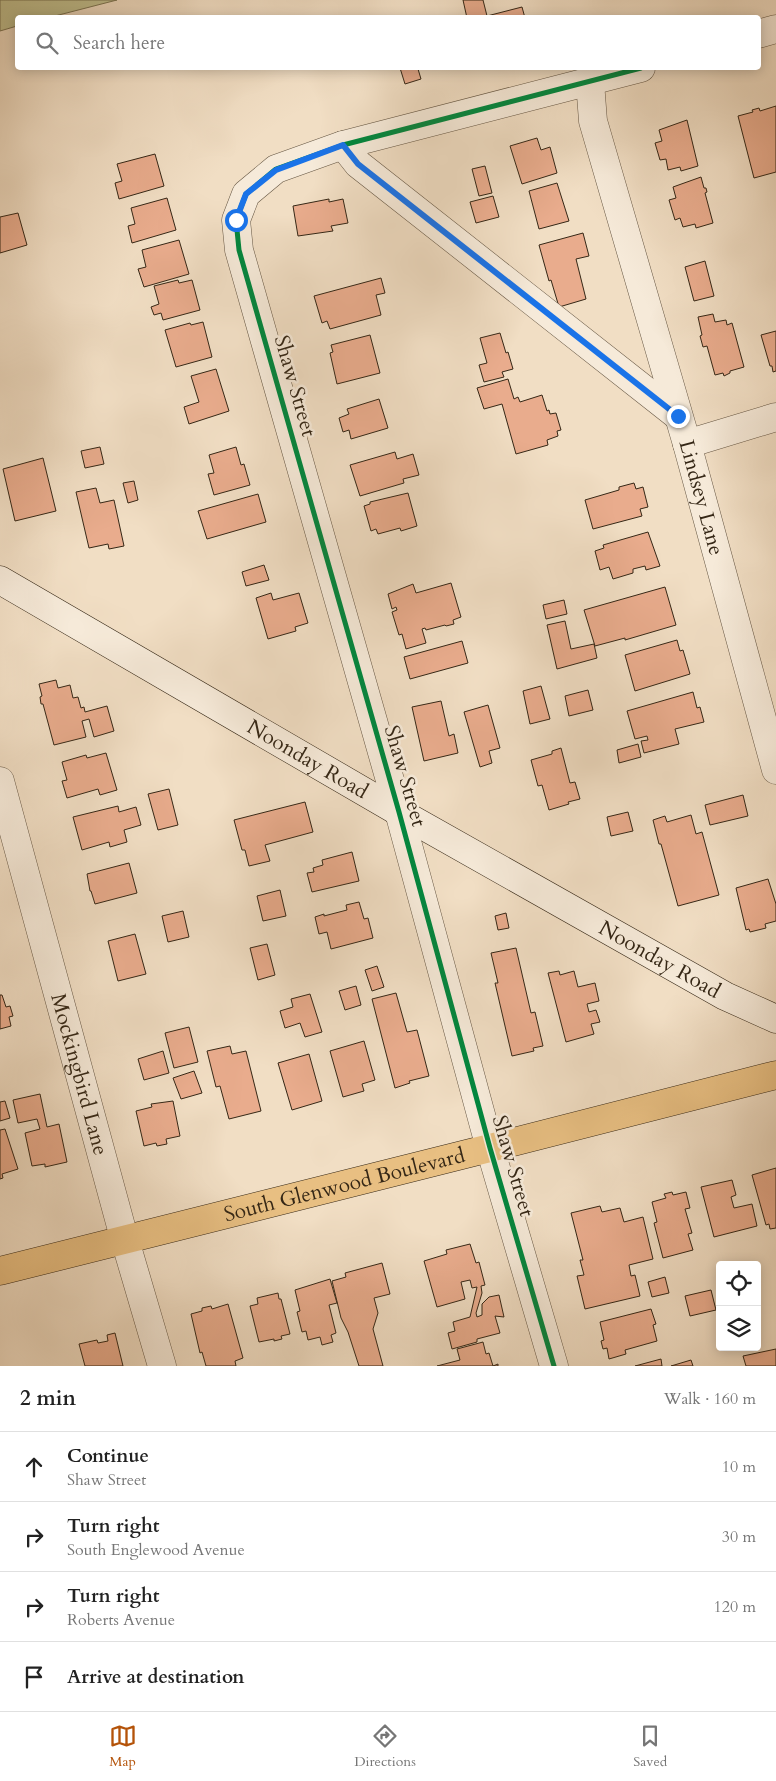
<!DOCTYPE html>
<html lang="en">
<head>
<meta charset="utf-8">
<style>
  :root { --surface:#fff; --page:#f6f6f6; --text:#222; --muted:#767676; --line:#e0e0e0; --accent:#b45309 }
  body { margin:0; font-family:Cardo,serif; background:var(--page); color:var(--text) }
  .controls { position:absolute; right:15px; bottom:15px; display:grid; overflow:hidden; border-radius:5px; box-shadow:0 2px 12px #0003 }
  .controls button { width:45px; height:45px; display:grid; place-items:center; padding:0; border:0; border-bottom:1px solid var(--line); background:var(--surface); color:var(--text); font:25px sans-serif }
  .stop { position:absolute; width:15px; height:15px; margin:-11px; border:4px solid #1a73e8; border-radius:50%; background:#fff }
  .stop.end { background:#1a73e8; border-color:#fff; box-shadow:0 1px 5px #0008 }
  .list { margin:0; padding:0; list-style:none }
  h2 { display:flex; justify-content:space-between; align-items:center; height:65px; margin:0; padding:0 20px; font-size:21px }
  h2 small { font-size:16px; font-weight:400; color:var(--muted) }
  .list li { display:grid; grid-template-columns:32px 1fr auto; gap:15px; align-items:center; box-sizing:border-box; height:70px; padding:0 20px; border-top:1px solid var(--line) }
  .list b { display:block; font-size:19px; white-space:nowrap }
  .list p { margin:0; font-size:16px; white-space:nowrap; color:var(--muted) }
  .list em { font-size:16px; font-style:normal; color:var(--muted) }
  .icon { flex:none; width:28px; height:28px; fill:none; stroke:currentColor; stroke-width:2; stroke-linecap:round; stroke-linejoin:round }
  .map { position:relative; flex:none; width:776px; height:1366px; overflow:hidden }
  .search { position:absolute; background:var(--surface); box-shadow:0 2px 12px #0003; left:15px; right:15px; top:15px; height:55px; display:flex; align-items:center; gap:12px; box-sizing:border-box; padding:0 18px; border-radius:5px; color:var(--muted); font-size:19px }
  .sheet { height:345px; background:var(--surface) }
  nav { display:flex; justify-content:space-around; align-items:center; box-sizing:border-box; height:70px; border-top:1px solid var(--line); background:var(--surface); font-size:14px; color:var(--muted) }
  nav a { display:grid; justify-items:center; gap:2px }
  nav .on { color:var(--accent) }
  .map>svg:first-child { display:block }
  .green { fill:#c0c090; stroke:#7a7453 }
  .building { fill:#e9ac8d; stroke:#352716 }
  .lines { fill:none; stroke-linecap:round; stroke-linejoin:round }
  .street-casing { stroke:#645542; stroke-width:29 }
  .secondary-casing { stroke:#352716; stroke-width:29 }
  .primary-casing { stroke:#352716; stroke-width:29 }
  .street { stroke:#f6ead9; stroke-width:28 }
  .secondary { stroke:#f6ead9; stroke-width:28 }
  .primary { stroke:#e8bf82; stroke-width:28 }
  .cycleway-casing { stroke:#f6ead9; stroke-width:8 }
  .cycleway { stroke:#00873e; stroke-width:5 }
  .route { stroke:#1a73e8; stroke-width:6 }
  .labels { text-anchor:middle; dominant-baseline:central; stroke-width:5; stroke-linejoin:round; paint-order:stroke }
  .street-label { font-size:21px; fill:#352716; stroke:#f6ead9 }
</style>
</head>
<body>
<div class="map">
<svg width="776" height="1366" viewBox="0 0 776 1366">
  <rect width="100%" height="100%" fill="#f1dec4"/>
  <filter id="stains"><feTurbulence type="fractalNoise" baseFrequency=".004" numOctaves="4"/><feColorMatrix values="0 0 0 0 .2 0 0 0 0 .09 0 0 0 0 .02 0 0 0 .5 -.17"/></filter>
  <radialGradient id="worn" r=".72"><stop offset=".6" stop-color="#630" stop-opacity="0"/><stop offset="1" stop-color="#630" stop-opacity=".3"/></radialGradient>
  <!-- green -->
  <path class="green" d="M0,0H117L51,17L18,18L17,26L0,31Z"/>
  <!-- building -->
  <g class="building">
    <path d="M463,0H483L487,16L522,7L525,18H467Z"/>
    <path d="M400,68H425L418,69L421,79L405,84Z"/>
    <path d="M776,106V172L754,178L738,116L753,112L752,110L759,108L760,111Z"/>
    <path d="M687,120L698,166L681,171L680,167L668,170L666,159L660,160L655,143L662,141L659,130Z"/>
    <path d="M537,138L541,150L550,147L557,173L522,184L510,146Z"/>
    <path d="M155,154L164,186L119,199L115,183L122,181L117,164Z"/>
    <path d="M485,166L492,193L479,196L472,169Z"/>
    <path d="M701,177L704,188H706L707,192L705,193L713,223L696,228L695,224L683,227L680,218L675,220L669,200L676,198L673,187Z"/>
    <path d="M557,183L569,221L539,229L529,191Z"/>
    <path d="M493,196L499,217L476,223L470,202Z"/>
    <path d="M167,198L176,230L132,243L128,226L135,224L131,208Z"/>
    <path d="M329,199V202L343,199L348,223L331,226L333,231L298,236L293,206Z"/>
    <path d="M18,213L27,245L0,253V217Z"/>
    <path d="M583,233L589,256L576,259L586,299L559,307L551,280L549,281L539,245Z"/>
    <path d="M179,240L189,274L144,287L138,269L146,267L142,250Z"/>
    <path d="M705,261L714,296L694,301L685,267Z"/>
    <path d="M381,278L385,293L376,295L381,315L330,329L327,321L322,323L314,296Z"/>
    <path d="M178,280L179,283L192,280L200,310L163,320L161,313L154,315L151,307L159,304L154,286Z"/>
    <path d="M713,314L715,322L726,320L727,325L732,323L744,367L730,371V373L724,376L723,373L715,375L707,346L703,347L700,336L702,335L698,317Z"/>
    <path d="M203,322L212,357L176,367L165,330L190,323L191,325Z"/>
    <path d="M776,331V371L773,372L772,366H770L761,335Z"/>
    <path d="M500,333L506,353L508,352L513,369L502,372L504,377L484,382L479,365L487,363L480,338Z"/>
    <path d="M370,335L380,373L337,384L330,353L333,352L331,345Z"/>
    <path d="M216,369L229,411L189,424L184,407L199,402L191,376Z"/>
    <path d="M508,379L514,399L518,397L520,402L542,395L547,411L549,410L550,414L556,413L561,430L557,431L558,436L547,440L548,445L516,454L502,404L484,409L477,388Z"/>
    <path d="M379,399L388,428L351,439L349,430L343,432L339,418L349,414L347,409Z"/>
    <path d="M100,447L104,464L85,468L81,451Z"/>
    <path d="M236,447L241,465L244,464L250,485L214,495L208,474L214,473L209,455Z"/>
    <path d="M395,452L397,459L413,454L419,475L403,479L404,483L360,496L350,465Z"/>
    <path d="M43,458L56,511L15,521L3,469Z"/>
    <path d="M134,481L138,500L128,503L123,483Z"/>
    <path d="M634,483L636,489L643,487L648,507L640,509L642,516L593,529L585,500L619,490V487Z"/>
    <path d="M96,488L100,503L114,500L124,546L109,549L108,544L89,548L76,492Z"/>
    <path d="M408,493L417,526L401,531L400,528L378,534L376,529L371,531L364,506L370,504V502Z"/>
    <path d="M258,494L266,522L207,539L198,511Z"/>
    <path d="M648,532L660,566L646,570L645,566L633,569V573L613,579L609,567L600,570L595,551L604,548L603,545Z"/>
    <path d="M264,565L269,580L246,586L242,572Z"/>
    <path d="M451,583L461,617L453,620L454,624L446,626L445,625L426,630L425,628L422,629L426,643L406,649L402,634L399,635L392,612L397,610L396,607L392,609L388,594L413,584L416,593Z"/>
    <path d="M665,587L676,625L625,640V638L595,646L584,610Z"/>
    <path d="M271,593L273,600L299,593L308,623L295,627L296,631L268,639L256,598Z"/>
    <path d="M564,600L567,614L546,619L543,605Z"/>
    <path d="M565,621L571,649L594,644L597,658L557,669L547,625Z"/>
    <path d="M677,640L680,651L683,650L690,674L635,691L625,655Z"/>
    <path d="M462,641L468,663L410,679L404,657Z"/>
    <path d="M56,680L58,688L70,685L73,698L78,697L81,708L84,707L85,712L107,706L114,731L94,737L89,719L82,721L86,737L54,745L43,704H41L40,697L42,696L39,684Z"/>
    <path d="M541,686L550,719L530,724L523,691Z"/>
    <path d="M588,690L593,710L569,716L565,696Z"/>
    <path d="M693,692L697,708L700,707L704,722L675,729L679,744L644,753L641,741L648,740L647,736L635,739L627,711Z"/>
    <path d="M441,701L449,736L454,734L458,753L424,761L412,707Z"/>
    <path d="M488,705L500,748L489,751L492,763L480,767L464,712Z"/>
    <path d="M638,744L641,757L619,763L617,750Z"/>
    <path d="M561,748L570,783L575,782L580,799L568,802L569,804L549,810L542,785L538,786L531,760L552,754V751Z"/>
    <path d="M106,753L117,790L100,795L98,789L67,798L62,781L67,780L62,762L86,755L87,758Z"/>
    <path d="M169,789L178,825L158,830L148,794Z"/>
    <path d="M743,795L748,816L710,825L705,805Z"/>
    <path d="M305,802L313,832L265,845L270,861L249,866L245,850H242L234,820Z"/>
    <path d="M118,806L119,812L136,807L141,825L124,830L127,842L110,847L109,842L82,850L73,817Z"/>
    <path d="M628,812L633,831L611,836L607,817Z"/>
    <path d="M691,815L696,834L702,832L719,895L678,906L661,844H659L653,820L665,816L667,822Z"/>
    <path d="M352,852L359,881L312,892L307,873L314,872L313,868L323,865L322,860Z"/>
    <path d="M129,863L137,893L95,904L91,891H90L87,874Z"/>
    <path d="M768,879L776,904V921L765,924L766,928L750,932L749,929L746,930L736,888Z"/>
    <path d="M280,890L286,916L263,921L257,896Z"/>
    <path d="M359,902L364,919L368,918L373,938L331,949L327,932L319,934L315,917L324,914V916L347,910L346,905Z"/>
    <path d="M183,911L189,937L168,942L162,916Z"/>
    <path d="M506,913L509,928L498,930L495,916Z"/>
    <path d="M135,934L146,974L118,981L108,941Z"/>
    <path d="M267,944L275,975L258,980L250,948Z"/>
    <path d="M516,948L531,1013L535,1012L543,1046L533,1048L534,1051L512,1056L495,983H498L491,953Z"/>
    <path d="M377,966L384,987L372,991L365,970Z"/>
    <path d="M559,971L560,975L574,971L578,987L595,983L599,1001L587,1004L589,1012L596,1010L600,1022L591,1024L594,1034L566,1042L548,973Z"/>
    <path d="M356,986L361,1005L345,1010L339,991Z"/>
    <path d="M396,993L407,1032L417,1030L429,1076L409,1081L410,1083L395,1088L372,999Z"/>
    <path d="M310,994L322,1032L305,1037L300,1023L285,1028L280,1011L293,1007L291,999Z"/>
    <path d="M0,995H2L6,1007L10,1006L13,1016L9,1017L11,1026L0,1029Z"/>
    <path d="M189,1027L198,1062L174,1068L165,1033Z"/>
    <path d="M364,1041L375,1080L362,1084L364,1091L343,1097L330,1051Z"/>
    <path d="M230,1046L232,1054L246,1051L261,1111L229,1119L220,1086L216,1087L207,1051Z"/>
    <path d="M163,1051L169,1073L144,1080L138,1059Z"/>
    <path d="M309,1054L322,1101L292,1110L278,1063Z"/>
    <path d="M194,1071L202,1093L181,1099L173,1078Z"/>
    <path d="M40,1094L47,1127L59,1124L67,1162L45,1167V1164L32,1166L25,1133L40,1129L37,1119L18,1123L13,1100Z"/>
    <path d="M5,1101L10,1118L0,1121V1102Z"/>
    <path d="M173,1101L180,1136L166,1139L167,1144L157,1146L156,1143L144,1146L136,1111L152,1107L151,1104Z"/>
    <path d="M5,1129L18,1169L2,1174L3,1178L0,1179V1130Z"/>
    <path d="M776,1168V1228L770,1229L769,1224L766,1225L752,1175Z"/>
    <path d="M732,1180L736,1195L731,1197L734,1208L752,1204L757,1226L714,1237L701,1187Z"/>
    <path d="M672,1192L673,1195L686,1192L690,1208L685,1209L692,1233L688,1234L693,1250L663,1258L654,1223L657,1222L652,1202L666,1198L664,1194Z"/>
    <path d="M600,1206L602,1212L620,1208L624,1222L643,1217L653,1259L629,1265L631,1276L635,1275L640,1296L585,1309L577,1276L584,1275L580,1260H583L571,1213Z"/>
    <path d="M470,1244L476,1263L479,1262L485,1285L481,1286L482,1293L476,1313L477,1317L482,1315V1304L489,1297L499,1295L504,1317L495,1316L500,1333L477,1339V1342L452,1349L448,1333L455,1331L453,1322L470,1317L477,1287L472,1288L470,1280L461,1282L465,1299L437,1307L424,1261L447,1254L446,1250Z"/>
    <path d="M382,1263L390,1294L374,1298L378,1313L373,1329L383,1366H359L348,1332L341,1318L332,1281L346,1277L345,1273Z"/>
    <path d="M665,1277L669,1293L652,1297L648,1282Z"/>
    <path d="M330,1279L337,1303L329,1305L336,1333L331,1335L333,1342L322,1345L320,1337L308,1340L306,1331L302,1332L297,1312L300,1311L295,1290Z"/>
    <path d="M711,1290L716,1310L690,1316L685,1296Z"/>
    <path d="M278,1293L279,1299H281L290,1334L281,1336L282,1339L274,1341V1339L259,1342L250,1306L258,1304L257,1298Z"/>
    <path d="M228,1304L243,1358L235,1361L236,1366H206L202,1352L200,1353L191,1314L202,1311V1308L211,1306L212,1309Z"/>
    <path d="M651,1309L656,1324L653,1325L657,1341L625,1350L626,1354L609,1359L607,1348L603,1349L601,1341L604,1340L600,1322Z"/>
    <path d="M115,1333L123,1366H85L79,1344L97,1340L98,1343L108,1341L107,1335Z"/>
    <path d="M483,1342L486,1354L489,1353L493,1366L498,1364V1366H437L460,1360L457,1349Z"/>
    <path d="M776,1349V1366H746L743,1356Z"/>
    <path d="M661,1359L662,1366H635Z"/>
    <path d="M691,1360L693,1366H671Z"/>
  </g>
  <g class="lines">
    <defs>
      <g id="street">
        <path d="M758,34L776,29"/>
        <path id="s1" d="M590,82L593,121L687,444L776,770"/>
        <path d="M343,145L358,164L678,416"/>
        <path d="M687,444L776,417"/>
        <path id="s2" d="M0,781L122,1230L162,1366"/>
        <path d="M554,1366L490,1148L399,812L239,250L236,220L246,194L276,169L343,145L641,68"/>
      </g>
      <g id="secondary">
        <path id="s3" d="M0,580L399,812L725,996L776,1019"/>
      </g>
      <g id="primary">
        <path id="s4" d="M0,1271L490,1148L776,1075"/>
      </g>
    </defs>
    <!-- street casing -->
    <use href="#street" class="street-casing"/>
    <!-- secondary casing -->
    <use href="#secondary" class="secondary-casing"/>
    <!-- primary casing -->
    <use href="#primary" class="primary-casing"/>
    <!-- street -->
    <use href="#street" class="street"/>
    <!-- secondary -->
    <use href="#secondary" class="secondary"/>
    <!-- primary -->
    <use href="#primary" class="primary"/>
    <defs>
      <path id="cycleway" d="M554,1366L490,1148L399,812L239,250L236,220L246,194L276,169L343,145L641,68"/>
    </defs>
    <!-- cycleway casing -->
    <use href="#cycleway" class="cycleway-casing"/>
    <!-- cycleway -->
    <use href="#cycleway" class="cycleway"/>
  </g>
  <g class="lines">
    <!-- route -->
    <path class="route" d="M236,220L246,194L276,170L343,145L358,164L678,416"/>
  </g>
  <g class="labels">
    <!-- street labels -->
    <g class="street-label">
      <text transform="translate(295 386) rotate(74)">Shaw Street</text>
      <text stroke="none"><textPath href="#s1" startOffset="431">Lindsey Lane</textPath></text>
      <text stroke="none"><textPath href="#s3" startOffset="356">Noonday Road</textPath></text>
      <text transform="translate(405 776) rotate(74)">Shaw Street</text>
      <text stroke="none"><textPath href="#s3" startOffset="761">Noonday Road</textPath></text>
      <text stroke="none"><textPath href="#s2" startOffset="304">Mockingbird Lane</textPath></text>
      <text transform="translate(513 1166) rotate(74)">Shaw Street</text>
      <text stroke="none"><textPath href="#s4" startOffset="355">South Glenwood Boulevard</textPath></text>
    </g>
  </g>
  <rect width="100%" height="100%" filter="url(#stains)"/>
  <rect width="100%" height="100%" fill="url(#worn)"/>
</svg>
<div class="controls">
<button><svg class="icon" aria-label="locate" viewBox="0 0 24 24"><circle cx="12" cy="12" r="6"/><path d="M12 2v4M12 18v4M2 12h4M18 12h4"/></svg></button>
<button><svg class="icon" aria-label="layers" viewBox="0 0 24 24"><path d="M12 4l9 5-9 5-9-5zM3 14l9 5 9-5"/></svg></button>
</div>
<div class="stop" style="left:236px;top:220px"></div>
<div class="stop end" style="left:678px;top:416px"></div>
<div class="search"><svg class="icon" aria-label="search" viewBox="0 0 24 24"><circle cx="10" cy="10" r="6"/><path d="M15 15l6 6"/></svg>Search here</div>
</div>
<section class="sheet">
<h2>2 min<small>Walk · 160 m</small></h2>
<ul class="list">
<li><svg class="icon" aria-label="ahead" viewBox="0 0 24 24"><path d="M12 20V5M6 11l6-6 6 6"/></svg><div><b>Continue</b><p>Shaw Street</p></div><em>10 m</em></li>
<li><svg class="icon" aria-label="right" viewBox="0 0 24 24"><path d="M7 20v-9h11M14 6l5 5-5 5"/></svg><div><b>Turn right</b><p>South Englewood Avenue</p></div><em>30 m</em></li>
<li><svg class="icon" aria-label="right" viewBox="0 0 24 24"><path d="M7 20v-9h11M14 6l5 5-5 5"/></svg><div><b>Turn right</b><p>Roberts Avenue</p></div><em>120 m</em></li>
<li><svg class="icon" aria-label="arrive" viewBox="0 0 24 24"><path d="M6 21V4h12l-3 4 3 4H6"/></svg><div><b>Arrive at destination</b></div></li>
</ul>
</section>
<nav>
<a class="on"><svg class="icon" aria-label="map" viewBox="0 0 24 24"><path d="M3 6l6-2 6 2 6-2v14l-6 2-6-2-6 2zM9 4v14M15 6v14"/></svg>Map</a>
<a><svg class="icon" aria-label="directions" viewBox="0 0 24 24"><path d="M12 3l9 9-9 9-9-9zM9 14v-3h6M13 9l2 2-2 2"/></svg>Directions</a>
<a><svg class="icon" aria-label="saved" viewBox="0 0 24 24"><path d="M7 4h10v16l-5-4-5 4z"/></svg>Saved</a>
</nav>
</body>
</html>
